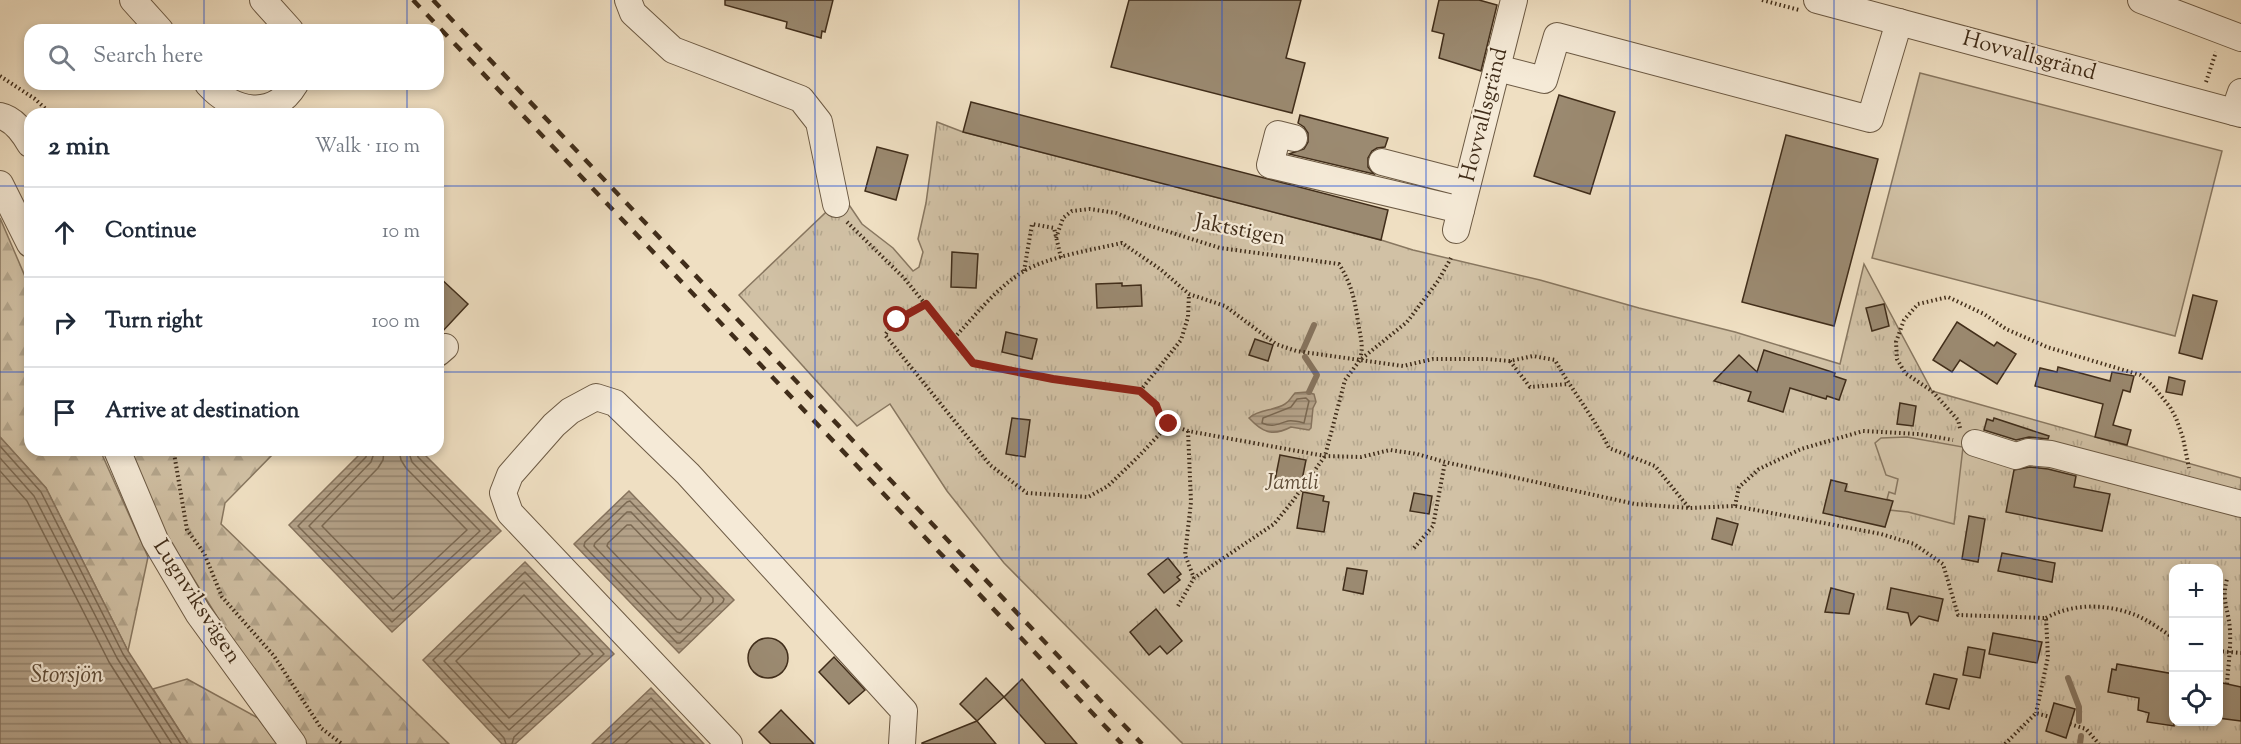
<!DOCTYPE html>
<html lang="en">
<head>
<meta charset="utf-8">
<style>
  :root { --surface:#fff; --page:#f6f6f7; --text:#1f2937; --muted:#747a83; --line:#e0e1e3 }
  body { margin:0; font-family:"Sorts Mill Goudy",serif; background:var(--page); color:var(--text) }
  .controls { position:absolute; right:18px; bottom:18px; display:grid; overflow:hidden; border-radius:12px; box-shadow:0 3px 9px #0003 }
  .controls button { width:54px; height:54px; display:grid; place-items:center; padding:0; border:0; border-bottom:2px solid var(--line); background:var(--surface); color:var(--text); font:30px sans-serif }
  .stop { position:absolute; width:18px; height:18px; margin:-14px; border:4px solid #8f2418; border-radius:50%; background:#fff }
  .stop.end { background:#8f2418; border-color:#fff; box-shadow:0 2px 6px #0008 }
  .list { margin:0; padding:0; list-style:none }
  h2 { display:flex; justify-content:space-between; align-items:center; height:78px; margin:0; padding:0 24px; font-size:26px }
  h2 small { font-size:20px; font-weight:400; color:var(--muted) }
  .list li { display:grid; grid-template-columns:39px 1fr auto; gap:18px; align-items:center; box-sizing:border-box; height:90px; padding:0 24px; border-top:2px solid var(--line) }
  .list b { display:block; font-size:22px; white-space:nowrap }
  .list em { font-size:20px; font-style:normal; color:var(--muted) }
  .icon { flex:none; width:33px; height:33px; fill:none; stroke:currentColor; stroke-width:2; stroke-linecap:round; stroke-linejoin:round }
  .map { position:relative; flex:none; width:2241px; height:744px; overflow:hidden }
  .search { position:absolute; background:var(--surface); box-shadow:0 3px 9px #0003; left:24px; top:24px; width:420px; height:66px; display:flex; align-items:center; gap:15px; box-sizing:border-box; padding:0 21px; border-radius:18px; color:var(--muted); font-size:22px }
  .panel { position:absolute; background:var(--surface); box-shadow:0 3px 9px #0003; left:24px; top:108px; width:420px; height:348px; border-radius:18px }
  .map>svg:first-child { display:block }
  .grass { fill:url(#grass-tufts); stroke:#887760; stroke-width:1.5; fill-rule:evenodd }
  .forest { fill:url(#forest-firs); stroke:#887760; stroke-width:1.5 }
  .pitch { fill:#d1c1a5; stroke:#887760; stroke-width:1.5 }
  .water { fill:url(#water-rules); stroke:#86735d; stroke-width:1.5 }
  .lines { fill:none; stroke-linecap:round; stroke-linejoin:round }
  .shore { stroke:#7a6852; stroke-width:1.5 }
  .stream { stroke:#86735d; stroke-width:6 }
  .building { fill:#9b8a71; stroke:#402d1a; stroke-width:1.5 }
  .minor-casing { stroke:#6c5a44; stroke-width:28 }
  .path { stroke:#402d1a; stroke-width:4; stroke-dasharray:1.5 3; stroke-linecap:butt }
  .minor { stroke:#f5ead7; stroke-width:26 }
  .rail { stroke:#402d1a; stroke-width:4.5; stroke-dasharray:10 10; stroke-linecap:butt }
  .route { stroke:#8f2418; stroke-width:8 }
  .grid { fill:none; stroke:#1d4ed8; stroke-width:1.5; stroke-opacity:0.55 }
  .labels { text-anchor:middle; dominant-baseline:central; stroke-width:4.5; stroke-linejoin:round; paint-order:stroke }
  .street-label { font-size:22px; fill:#402d1a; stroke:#f5ead7 }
  .park-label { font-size:22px; font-style:italic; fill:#5d4b36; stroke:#f5ead7 }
  .water-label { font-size:24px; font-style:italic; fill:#5d4a36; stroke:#f5ead7 }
</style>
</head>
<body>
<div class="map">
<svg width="2241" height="744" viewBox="0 0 2241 744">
  <defs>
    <pattern id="grass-tufts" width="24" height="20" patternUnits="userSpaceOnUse" patternTransform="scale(1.5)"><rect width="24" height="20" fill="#d1c1a5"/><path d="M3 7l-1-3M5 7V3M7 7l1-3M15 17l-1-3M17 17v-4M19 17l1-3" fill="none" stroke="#b4a68d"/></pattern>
    <pattern id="forest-firs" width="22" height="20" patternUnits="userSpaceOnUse" patternTransform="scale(1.5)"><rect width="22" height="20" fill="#d1c1a5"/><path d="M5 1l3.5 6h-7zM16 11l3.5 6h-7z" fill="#b4a68d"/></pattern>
    <pattern id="water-rules" width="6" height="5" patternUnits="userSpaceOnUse" patternTransform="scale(1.5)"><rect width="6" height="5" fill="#b4a289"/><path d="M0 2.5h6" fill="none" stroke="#94846f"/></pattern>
  </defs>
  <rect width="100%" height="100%" fill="#efdfc2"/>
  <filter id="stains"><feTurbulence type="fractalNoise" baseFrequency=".00333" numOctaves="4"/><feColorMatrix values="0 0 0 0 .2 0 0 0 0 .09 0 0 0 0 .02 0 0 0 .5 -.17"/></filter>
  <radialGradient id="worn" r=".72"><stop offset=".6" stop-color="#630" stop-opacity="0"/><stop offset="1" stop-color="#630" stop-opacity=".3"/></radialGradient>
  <!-- grass -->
  <path class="grass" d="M937,122L963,132L1381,240L1413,250L1540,280L1639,308L1735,332L1840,364L1864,264L1932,391L2241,478V744H1183L1004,563L947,491L890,404L857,426L739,295L843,196L862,224L893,248L913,271L919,267L923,252L918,239L926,203ZM2174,568H2218V722H2174Z"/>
  <!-- forest -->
  <g class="forest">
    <path d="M0,218L30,288V450H100L148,557L128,651L46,488L0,437Z"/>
    <path d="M128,450H277L225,503L221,524L449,744H307L239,652L162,528Z"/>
    <path d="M187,679L258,718L278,744H188L153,689Z"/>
  </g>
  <!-- pitch -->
  <g class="pitch">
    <path d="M1920,73L2222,151L2175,336L1872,258Z"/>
    <path d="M1907,437L1963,447L1954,524L1908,512L1889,510L1891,501L1887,499L1889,492L1895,494L1898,479L1886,475L1875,443L1881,438Z"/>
  </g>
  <!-- water -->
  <g class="water">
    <path d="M1307,392L1314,394L1316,402L1313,408L1311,428L1309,430L1291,427C1272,437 1262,432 1249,418C1259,409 1274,411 1285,404C1290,401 1291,397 1295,393Z"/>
    <path d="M0,437L46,488L128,651L188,744H0Z"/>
    <path d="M364,450H420L501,531L392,632L289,525Z"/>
    <path d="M629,491L734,600L679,653L574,544Z"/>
    <path d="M525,562L614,654L515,744H502L423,660Z"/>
    <path d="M651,688L704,744H592Z"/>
  </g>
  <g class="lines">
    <!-- shore -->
    <g class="shore">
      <path d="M1306,398L1309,401L1304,423C1300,422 1293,420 1288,421C1277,424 1273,428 1262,423L1263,418L1291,407L1297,399Z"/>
      <path d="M0,446L41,492L123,654L181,744"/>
      <path d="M367,450L366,457L298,526L392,622L491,531L418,457L416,450"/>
      <path d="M375,450L371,462L309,526L393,611L480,531L412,462L408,450"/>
      <path d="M384,450L383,460L378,468L322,526L393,599L467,530L406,468L401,460L399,450"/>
      <path d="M0,458L34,496L117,658L172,744"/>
      <path d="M0,471L27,501L109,662L161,744"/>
      <path d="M630,501L724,599L723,602L680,643H677L584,546L585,542L627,502Z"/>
      <path d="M627,512H631L713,598V602L680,633L677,632L594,546L595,543Z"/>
      <path d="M627,525H631L701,598L700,601L681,620L677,619L607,546L608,543Z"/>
      <path d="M524,582L593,654L509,730L444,661Z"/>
      <path d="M524,595L580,654L509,718L456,661Z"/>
      <path d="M506,744L504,738L433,660L525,572L604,654L514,737L512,744"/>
      <path d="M601,744L651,698L695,744"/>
      <path d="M612,744L651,709L685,744"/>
      <path d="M625,744L650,721L673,744"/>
    </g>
    <!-- stream -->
    <g class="stream">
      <path d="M1303,350L1314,325"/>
      <path d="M1305,357L1317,375L1309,392"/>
      <path d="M2068,678L2079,707V721"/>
      <path d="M2080,744L2081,736"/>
    </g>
  </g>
  <!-- building -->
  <g class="building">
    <path d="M725,0H833L825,32L822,31L821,38L786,28L787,22L725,5Z"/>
    <path d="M1129,0H1301L1286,58L1305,63L1292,113L1111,67Z"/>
    <path d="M1439,0H1479L1497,5L1481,71L1439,58L1444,34L1432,31Z"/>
    <path d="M1559,95L1615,112L1590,194L1534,176Z"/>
    <path d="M971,102L1388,210L1381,240L963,132Z"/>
    <path d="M1300,115L1388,138L1385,147L1377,148L1372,151L1368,158V167L1374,174L1289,154L1304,149L1308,142V133L1304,127L1298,123Z"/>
    <path d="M1786,135L1878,159L1834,326L1742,302Z"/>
    <path d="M877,147L908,155L896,200L865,191Z"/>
    <path d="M952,252L978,254L976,288L951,287Z"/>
    <path d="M438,276L468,304L442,332L438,334Z"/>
    <path d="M1122,283V286L1141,285L1142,306L1097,308L1096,284Z"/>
    <path d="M2193,295L2217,301L2202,359L2179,353Z"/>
    <path d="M1884,304L1889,326L1872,331L1866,308Z"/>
    <path d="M1957,322L1994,346L1997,342L2016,354L1997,384L1960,360L1952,372L1933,360Z"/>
    <path d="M1006,332L1037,339L1032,359L1002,352Z"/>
    <path d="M1255,339L1273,345L1268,361L1249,355Z"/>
    <path d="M1764,350L1835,373L1834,376L1846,380L1839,400L1827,396L1826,399L1790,388L1783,412L1748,401L1751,392L1714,381L1739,355L1757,372Z"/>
    <path d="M2058,367L2110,381L2112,372L2134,376L2130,392L2123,390L2113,425L2131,430L2127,445L2095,437L2103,404L2035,386L2040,368L2057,372Z"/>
    <path d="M2169,377L2185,381L2182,395L2166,392Z"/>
    <path d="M1900,403L1916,406L1913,426L1897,424Z"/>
    <path d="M1012,418L1030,420L1025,457L1006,454Z"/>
    <path d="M1994,418L2049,436L2048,439L2029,437L2016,440L1984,430L1987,419L1993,421Z"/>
    <path d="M1280,455L1306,460L1301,485L1275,480Z"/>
    <path d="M2030,467L2048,469L2076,476L2074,487L2110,494L2102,531L2006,512L2014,470Z"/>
    <path d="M1831,480L1847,484L1845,491L1893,501L1885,527L1823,513Z"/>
    <path d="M1303,492L1324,496L1323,501L1329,502L1324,532L1297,528Z"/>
    <path d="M1414,493L1432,496L1429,514L1410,511Z"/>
    <path d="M1969,516L1985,519L1978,562L1962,559Z"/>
    <path d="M1717,518L1738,524L1732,545L1712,539Z"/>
    <path d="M2002,553L2055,563L2052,582L1998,571Z"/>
    <path d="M1168,558L1181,574L1177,577L1180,580L1164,593L1148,574Z"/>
    <path d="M1347,568L1367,571L1363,594L1343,590Z"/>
    <path d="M1831,588L1854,594L1849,614L1825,612Z"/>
    <path d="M1891,588L1943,599L1938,621L1919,616L1911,625L1908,613L1887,609Z"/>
    <path d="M1156,609L1182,641L1167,654L1160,646L1149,655L1130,632Z"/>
    <path d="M1993,633L2042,642L2037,663L1989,654Z"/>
    <circle cx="768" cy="658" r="20"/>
    <path d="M1968,647L1985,650L1980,678L1963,675Z"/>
    <path d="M834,657L865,690L849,704L819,672Z"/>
    <path d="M2117,664L2174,674V726L2147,722L2149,713L2138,710L2139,698L2108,692L2112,669L2116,670Z"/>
    <path d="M1934,674L1957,679L1949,709L1926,704Z"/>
    <path d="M986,678L1004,697L977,721L960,704Z"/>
    <path d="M1022,679L1077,744H1046L1004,697Z"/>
    <path d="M2218,682L2241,687V721L2218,718Z"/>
    <path d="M2054,703L2075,709L2066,738L2046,731Z"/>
    <path d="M781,710L814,744H771L759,732Z"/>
    <path d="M977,721L996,744H922V743Z"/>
  </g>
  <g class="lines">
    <defs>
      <g id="minor">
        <path d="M133,0L160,30"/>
        <path d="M263,0L290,30"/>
        <path d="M628,0L633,13L673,50L801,99L819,122L836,204"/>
        <path d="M1817,0L2241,114"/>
        <path d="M2141,0L2241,38"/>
        <path d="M1497,68L1544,80L1557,36L1870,119L1899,22"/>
        <path d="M208,84C233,112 273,121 295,84"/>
        <path d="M2234,112L2241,92"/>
        <path d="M0,116C14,119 23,132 30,144"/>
        <path d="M1294,138L1278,134L1270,165L1461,210"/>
        <path d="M1382,162L1467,184"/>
        <path d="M0,184L30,244"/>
        <path d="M1456,230L1514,0"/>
        <path d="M438,353L445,347"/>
        <path d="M1975,443L2016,456L2028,452L2051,454L2241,504"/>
        <path d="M117,450L155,540L198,613L293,744"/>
        <path d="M729,744L510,513L503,493L510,475L554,425L570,411L596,397L615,403L688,474L904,711L902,744"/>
      </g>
    </defs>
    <!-- minor casing -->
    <use href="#minor" class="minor-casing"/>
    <!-- path -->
    <g class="path">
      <path d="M1762,0L1799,10"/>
      <path d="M0,76L35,99L51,114"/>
      <path d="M2206,82L2216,52"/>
      <path d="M847,222L904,278L973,363L1053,379L1140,391L1156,405L1160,416L1169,424L1188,431L1325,456L1361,457L1390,450L1417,454L1445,462L1635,504L1690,508L1735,506L1881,534L1914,544L1943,564L1958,615L2046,618L2048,657L2036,713"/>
      <path d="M1056,238L1063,218L1072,211L1090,209L1116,213L1138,222L1220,248L1339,264C1351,283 1355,300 1358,322C1360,335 1364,346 1360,359"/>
      <path d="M1024,271L1032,224L1054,228L1061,258"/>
      <path d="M926,304L896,320L885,335L990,465L1027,493L1088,497L1108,486L1139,456L1169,424"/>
      <path d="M954,338C976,315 996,288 1024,271C1048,257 1095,249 1122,243L1160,269L1189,294L1225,306L1276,344L1296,351L1403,366L1433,359H1486L1510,361L1533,356L1555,360C1572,391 1594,417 1609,448L1655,466L1689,508"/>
      <path d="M1510,361L1530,387L1568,384"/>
      <path d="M1140,391L1181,340L1188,317L1189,294"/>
      <path d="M1960,428L1958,420L1932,391L1905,373L1897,359L1896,342L1904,320L1918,304L1948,297L1984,314L2006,329L2047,347L2140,375L2153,386L2170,407L2176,418L2183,438L2189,468"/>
      <path d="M1188,431L1191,502L1185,555L1194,578"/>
      <path d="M171,450L174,453L187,530L204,553L222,597L274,656L321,728L342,744"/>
      <path d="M1735,506L1739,487L1759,469L1801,449L1863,431L1919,434L1953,440"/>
      <path d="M1414,548L1433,526L1445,462"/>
      <path d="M1178,606L1194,578L1274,524L1292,502L1325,456L1345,380L1360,360L1407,322L1438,281L1451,258"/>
      <path d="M2046,618C2073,603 2105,604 2133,614C2147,619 2161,630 2174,638"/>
      <path d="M2218,651L2241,653"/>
      <path d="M2227,684C2228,667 2231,648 2230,631C2229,609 2221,602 2227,579"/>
      <path d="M2070,724L2086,729L2099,744"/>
      <path d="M2005,744L2036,713L2050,717"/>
    </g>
    <!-- minor -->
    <use href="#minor" class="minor"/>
    <!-- rail -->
    <g class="rail">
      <path d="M413,0L1122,744"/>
      <path d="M433,0L1142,744"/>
    </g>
  </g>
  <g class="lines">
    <!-- route -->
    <path class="route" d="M897,320L926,304L973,363L1053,379L1140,391L1156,405L1160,416L1169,424"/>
  </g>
  <!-- grid -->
  <path class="grid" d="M204,0V30M407,0V30M611,0V744M815,0V744M1019,0V744M1222,0V744M1426,0V744M1630,0V744M1834,0V744M2037,0V744M204,84V114M407,84V114M0,186H30M438,186H2241M0,372H30M438,372H2241M204,450V744M407,450V744M0,558H2241"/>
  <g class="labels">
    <!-- street labels -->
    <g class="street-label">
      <text transform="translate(2029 57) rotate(15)">Hovvallsgränd</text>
      <text transform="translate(1485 115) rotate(-76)">Hovvallsgränd</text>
      <text transform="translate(1240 231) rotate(11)">Jaktstigen</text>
      <text transform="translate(196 602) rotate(57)">Lugnviksvägen</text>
    </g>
    <!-- park labels -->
    <g class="park-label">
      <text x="1292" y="484">Jamtli</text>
    </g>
    <!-- water labels -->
    <g class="water-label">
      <text x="67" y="676">Storsjön</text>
    </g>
  </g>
  <rect width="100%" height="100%" filter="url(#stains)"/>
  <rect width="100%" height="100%" fill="url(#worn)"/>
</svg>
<div class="controls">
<button>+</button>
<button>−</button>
<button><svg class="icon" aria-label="locate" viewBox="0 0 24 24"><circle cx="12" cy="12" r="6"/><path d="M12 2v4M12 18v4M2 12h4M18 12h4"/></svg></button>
</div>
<div class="stop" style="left:897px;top:320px"></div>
<div class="stop end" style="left:1169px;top:424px"></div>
<div class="search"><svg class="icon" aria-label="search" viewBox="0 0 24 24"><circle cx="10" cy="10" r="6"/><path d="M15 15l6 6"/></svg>Search here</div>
<section class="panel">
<h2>2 min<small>Walk · 110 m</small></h2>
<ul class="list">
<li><svg class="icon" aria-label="ahead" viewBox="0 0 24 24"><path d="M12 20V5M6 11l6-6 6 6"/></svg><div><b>Continue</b></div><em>10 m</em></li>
<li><svg class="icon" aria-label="right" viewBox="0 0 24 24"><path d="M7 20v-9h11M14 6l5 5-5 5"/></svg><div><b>Turn right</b></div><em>100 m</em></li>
<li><svg class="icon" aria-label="arrive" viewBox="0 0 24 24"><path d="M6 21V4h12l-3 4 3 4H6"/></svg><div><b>Arrive at destination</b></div></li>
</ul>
</section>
</div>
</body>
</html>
